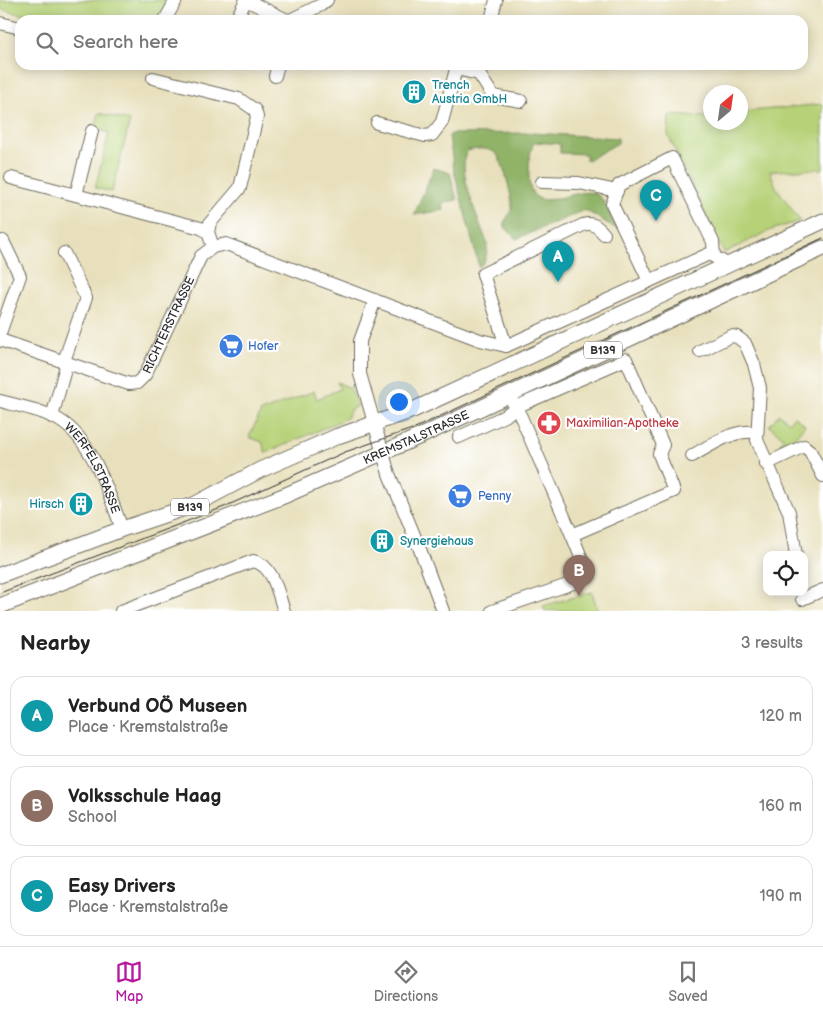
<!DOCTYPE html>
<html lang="en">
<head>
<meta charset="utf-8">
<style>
  :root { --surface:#fff; --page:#f2f2f2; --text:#222; --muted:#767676; --line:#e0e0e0; --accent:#b5179e }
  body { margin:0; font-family:"Balsamiq Sans",sans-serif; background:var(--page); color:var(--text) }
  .controls { position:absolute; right:15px; bottom:15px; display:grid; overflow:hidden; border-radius:10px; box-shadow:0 2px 12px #0003 }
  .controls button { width:45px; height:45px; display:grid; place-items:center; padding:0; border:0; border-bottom:1px solid var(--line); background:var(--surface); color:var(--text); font:25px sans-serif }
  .compass { position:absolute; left:703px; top:85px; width:45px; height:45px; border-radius:50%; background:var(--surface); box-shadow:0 2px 12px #0003; rotate:29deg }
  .you { position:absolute; left:398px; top:401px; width:18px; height:18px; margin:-12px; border:4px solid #fff; border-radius:50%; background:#1a73e8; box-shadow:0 0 0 8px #1a73e833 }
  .badge { display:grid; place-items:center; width:32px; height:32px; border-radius:50%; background:var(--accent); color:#fff; font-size:16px; font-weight:700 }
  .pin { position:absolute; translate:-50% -41px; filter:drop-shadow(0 1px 2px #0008) }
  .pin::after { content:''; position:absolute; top:26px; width:18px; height:15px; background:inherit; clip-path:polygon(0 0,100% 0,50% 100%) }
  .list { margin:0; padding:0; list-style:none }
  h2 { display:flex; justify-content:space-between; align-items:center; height:65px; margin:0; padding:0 20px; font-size:21px }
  h2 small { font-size:16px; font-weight:400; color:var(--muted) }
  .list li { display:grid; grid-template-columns:32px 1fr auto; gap:15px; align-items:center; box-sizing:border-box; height:80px; margin:0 10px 10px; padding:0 10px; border:1px solid var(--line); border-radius:15px }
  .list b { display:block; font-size:19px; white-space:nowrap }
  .list p { margin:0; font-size:16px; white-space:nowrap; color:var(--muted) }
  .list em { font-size:16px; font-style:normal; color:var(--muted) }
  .icon { flex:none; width:28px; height:28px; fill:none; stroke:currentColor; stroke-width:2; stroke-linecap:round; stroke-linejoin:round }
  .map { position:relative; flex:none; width:823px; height:611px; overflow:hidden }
  .search { position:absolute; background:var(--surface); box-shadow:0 2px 12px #0003; left:15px; right:15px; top:15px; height:55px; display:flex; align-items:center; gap:12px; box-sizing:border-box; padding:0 18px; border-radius:15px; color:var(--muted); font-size:19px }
  .sheet { height:335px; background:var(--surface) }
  nav { display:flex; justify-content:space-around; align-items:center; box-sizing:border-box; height:70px; border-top:1px solid var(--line); background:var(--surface); font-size:14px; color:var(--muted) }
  nav a { display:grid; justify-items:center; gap:2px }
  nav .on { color:var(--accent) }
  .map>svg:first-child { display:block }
  .green { fill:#b6d177; stroke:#707e51 }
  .forest { fill:#90b368; stroke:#5e6f4a }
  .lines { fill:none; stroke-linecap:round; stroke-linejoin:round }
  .minor-casing { stroke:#6d6a5e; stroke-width:14 }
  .major-casing { stroke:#6d6a5e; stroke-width:17 }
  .minor { stroke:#fff; stroke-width:12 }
  .major { stroke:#fff; stroke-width:15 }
  .tram { stroke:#2b2b2b; stroke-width:1 }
  .labels { text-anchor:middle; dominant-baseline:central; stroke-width:4.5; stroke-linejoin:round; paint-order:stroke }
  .shield { fill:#fff; stroke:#6b6b6b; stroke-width:1 }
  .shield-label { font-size:11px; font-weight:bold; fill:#2b2b2b }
  .culture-label { font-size:12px; fill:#0d838f; stroke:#fff; text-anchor:start }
  .street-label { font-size:12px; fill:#2b2b2b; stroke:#fff }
  .shop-label { font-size:12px; fill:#366cbe; stroke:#fff; text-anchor:start }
  .health-label { font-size:12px; fill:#be3a42; stroke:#fff; text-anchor:start }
</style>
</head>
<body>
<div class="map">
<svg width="823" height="611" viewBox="0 0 823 611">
  <rect width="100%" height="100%" fill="#fff"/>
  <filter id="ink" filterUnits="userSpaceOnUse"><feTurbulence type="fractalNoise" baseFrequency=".02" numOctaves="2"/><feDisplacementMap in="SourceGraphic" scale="10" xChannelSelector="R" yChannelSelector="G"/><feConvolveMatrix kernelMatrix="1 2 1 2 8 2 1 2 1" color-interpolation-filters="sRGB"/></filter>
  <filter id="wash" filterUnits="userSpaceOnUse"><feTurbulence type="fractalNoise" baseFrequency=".0096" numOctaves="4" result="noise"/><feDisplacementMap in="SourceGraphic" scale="20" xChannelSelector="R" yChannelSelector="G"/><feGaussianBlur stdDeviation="1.12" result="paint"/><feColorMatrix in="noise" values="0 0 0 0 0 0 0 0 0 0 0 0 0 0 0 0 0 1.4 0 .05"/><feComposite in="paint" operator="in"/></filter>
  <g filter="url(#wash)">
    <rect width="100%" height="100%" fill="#e8e0bc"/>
    <!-- green -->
    <g class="green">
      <path d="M0,0H173L162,20H108L61,14L24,15L0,9Z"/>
      <path d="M823,104V169L770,171L776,187L800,221L771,230L724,253L668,135L669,115L710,117V122H740L741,112Z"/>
      <path d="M99,113L130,121L112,192L95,188L109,133L95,129Z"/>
      <path d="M337,382L350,388L358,406L351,409L347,418L266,453L262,442L249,437L261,412L314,391L317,399L340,389Z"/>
      <path d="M779,414L789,422L794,416L805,425L786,448L780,443L784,438L769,426Z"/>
      <path d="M592,592L598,611H545L543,606Z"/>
    </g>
    <!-- forest -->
    <g class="forest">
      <path d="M531,133L618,138V143L586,161V154L560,153V144L534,142C529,154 529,163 529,176C529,224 578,182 598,195C606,201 612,220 617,229L585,210L516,239L505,227L504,222C508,217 512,211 512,204C511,194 503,157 494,152C486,147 475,149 467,151C456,171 480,222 487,243C487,252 487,261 479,267L454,171L449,136L452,134Z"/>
      <path d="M434,168L450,173L457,200L442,203L444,210L414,215Z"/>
    </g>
  </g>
  <g filter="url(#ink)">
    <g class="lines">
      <defs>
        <g id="minor">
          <path d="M246,0L287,20"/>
          <path d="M165,20L176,0"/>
          <path d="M236,20L246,0"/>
          <path d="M290,20L321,5L327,0"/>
          <path d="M491,20L496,0"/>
          <path d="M0,23L20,28"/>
          <path d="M481,65L479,74L493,96L521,101"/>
          <path d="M275,76L278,65"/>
          <path d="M153,78L239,99L255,110L257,117L240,188L210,223L208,232L213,247"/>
          <path d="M377,123L425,136L432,135L442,122L456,69L479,74"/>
          <path d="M11,178L201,228L208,232"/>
          <path d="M542,182L579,183L617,191"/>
          <path d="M76,195L92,131"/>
          <path d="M649,281L612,204L619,185L672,158L713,242L714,256"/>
          <path d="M375,300L360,341V374L389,474L421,552L443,611"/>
          <path d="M0,333L20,276L3,241"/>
          <path id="s1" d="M0,340L129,384L137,383L145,375L201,256L213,247L226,244L480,340L506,346L709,254L729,265"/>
          <path d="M506,346L483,274L583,225C593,222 597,226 604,234"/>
          <path d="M700,351L731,336L737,337L745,343L754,364L760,388L757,440L789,512L796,555"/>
          <path d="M64,361L86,298L64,253"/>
          <path id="s2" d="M0,401C19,406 42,410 59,420C93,440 109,494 122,529"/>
          <path d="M512,401L521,417L572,535"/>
          <path d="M52,417L67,362"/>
          <path d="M459,437L505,416L516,407L626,359L663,445L659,454L674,491L572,535L585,567V572L579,581L492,611"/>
          <path d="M692,456C713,444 731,430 756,432"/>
          <path d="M766,464L804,446L810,451L823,476"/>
          <path d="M802,599L823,590"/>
          <path d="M121,611L253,561C274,565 278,594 284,611"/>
        </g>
        <g id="major">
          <path d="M0,575L122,529L194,505L260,470L338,436L413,410L823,221"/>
          <path id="s3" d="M0,606L286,495L423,435L823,248"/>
        </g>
      </defs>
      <!-- minor casing -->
      <use href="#minor" class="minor-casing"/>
      <!-- major casing -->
      <use href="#major" class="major-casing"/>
      <!-- minor -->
      <use href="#minor" class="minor"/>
      <!-- major -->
      <use href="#major" class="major"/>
      <!-- tram -->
      <path class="tram" d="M0,593L224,507L345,452L415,428L823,238"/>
    </g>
  </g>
  <!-- icons -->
  <defs>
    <symbol id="building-disc" viewBox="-11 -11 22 22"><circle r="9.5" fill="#0f9aa8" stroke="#fff"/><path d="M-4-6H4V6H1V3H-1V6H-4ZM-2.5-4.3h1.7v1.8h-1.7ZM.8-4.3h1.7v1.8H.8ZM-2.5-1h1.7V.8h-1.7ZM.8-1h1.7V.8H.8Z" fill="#fff"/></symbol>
    <symbol id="supermarket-disc" viewBox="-11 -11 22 22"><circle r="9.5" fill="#3f7fe0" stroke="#fff"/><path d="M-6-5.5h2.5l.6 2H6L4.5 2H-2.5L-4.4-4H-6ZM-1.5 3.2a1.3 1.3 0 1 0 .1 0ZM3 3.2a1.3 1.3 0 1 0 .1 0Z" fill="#fff"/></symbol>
    <symbol id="pharmacy-disc" viewBox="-11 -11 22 22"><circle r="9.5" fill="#e0444e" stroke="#fff"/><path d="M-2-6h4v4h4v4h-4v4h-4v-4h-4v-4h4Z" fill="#fff"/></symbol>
  </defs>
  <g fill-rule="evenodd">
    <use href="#building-disc" x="400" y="78" width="28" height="28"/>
    <use href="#supermarket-disc" x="217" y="332" width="28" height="28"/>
    <use href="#pharmacy-disc" x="535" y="409" width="28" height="28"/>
    <use href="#supermarket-disc" x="446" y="482" width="28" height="28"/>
    <use href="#building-disc" x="67" y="490" width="28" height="28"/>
    <use href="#building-disc" x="368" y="527" width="28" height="28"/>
  </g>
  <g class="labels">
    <!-- shield labels -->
    <g class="shield">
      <rect x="584" y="341.5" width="38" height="17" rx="4"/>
      <rect x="171" y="498.5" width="38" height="17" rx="4"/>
    </g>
    <g class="shield-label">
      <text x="603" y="350">B139</text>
      <text x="190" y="507">B139</text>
    </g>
    <!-- culture labels -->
    <g class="culture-label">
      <text x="432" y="85">Trench<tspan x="432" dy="14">Austria GmbH</tspan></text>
      <text x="64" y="504" text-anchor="end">Hirsch</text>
      <text x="400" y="541">Synergiehaus</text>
    </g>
    <!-- street labels -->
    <g class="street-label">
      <text stroke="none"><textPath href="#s1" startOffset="211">RICHTERSTRASSE</textPath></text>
      <text stroke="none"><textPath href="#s3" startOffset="449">KREMSTALSTRASSE</textPath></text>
      <text stroke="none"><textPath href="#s2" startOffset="122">WERFELSTRASSE</textPath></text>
    </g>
    <!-- shop labels -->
    <g class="shop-label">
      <text x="248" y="346">Hofer</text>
      <text x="478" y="496">Penny</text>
    </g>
    <!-- health labels -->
    <g class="health-label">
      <text x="566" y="423">Maximilian-Apotheke</text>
    </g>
  </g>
</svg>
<div class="controls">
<button><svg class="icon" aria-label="locate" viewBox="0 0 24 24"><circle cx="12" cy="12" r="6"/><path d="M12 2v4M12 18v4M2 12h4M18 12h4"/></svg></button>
</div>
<svg class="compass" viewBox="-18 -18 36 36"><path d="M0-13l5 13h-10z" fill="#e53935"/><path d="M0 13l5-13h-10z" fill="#767676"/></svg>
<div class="you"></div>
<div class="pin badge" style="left:558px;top:282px;background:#0f9aa8">A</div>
<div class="pin badge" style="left:579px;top:596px;background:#8d6e63">B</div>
<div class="pin badge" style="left:656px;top:221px;background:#0f9aa8">C</div>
<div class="search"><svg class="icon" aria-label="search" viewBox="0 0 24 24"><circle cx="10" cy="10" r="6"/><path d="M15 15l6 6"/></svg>Search here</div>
</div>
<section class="sheet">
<h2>Nearby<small>3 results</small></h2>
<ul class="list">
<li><span class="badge" style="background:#0f9aa8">A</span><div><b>Verbund OÖ Museen</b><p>Place · Kremstalstraße</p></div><em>120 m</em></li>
<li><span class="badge" style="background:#8d6e63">B</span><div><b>Volksschule Haag</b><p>School</p></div><em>160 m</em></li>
<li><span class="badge" style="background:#0f9aa8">C</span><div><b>Easy Drivers</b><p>Place · Kremstalstraße</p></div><em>190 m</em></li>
</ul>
</section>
<nav>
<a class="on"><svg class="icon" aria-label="map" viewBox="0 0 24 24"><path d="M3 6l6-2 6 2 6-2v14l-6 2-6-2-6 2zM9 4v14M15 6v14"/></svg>Map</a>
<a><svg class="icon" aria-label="directions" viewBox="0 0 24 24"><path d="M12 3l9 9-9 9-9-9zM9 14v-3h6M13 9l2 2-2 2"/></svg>Directions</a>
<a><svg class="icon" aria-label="saved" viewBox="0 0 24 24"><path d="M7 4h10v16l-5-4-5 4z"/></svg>Saved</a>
</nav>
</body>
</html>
